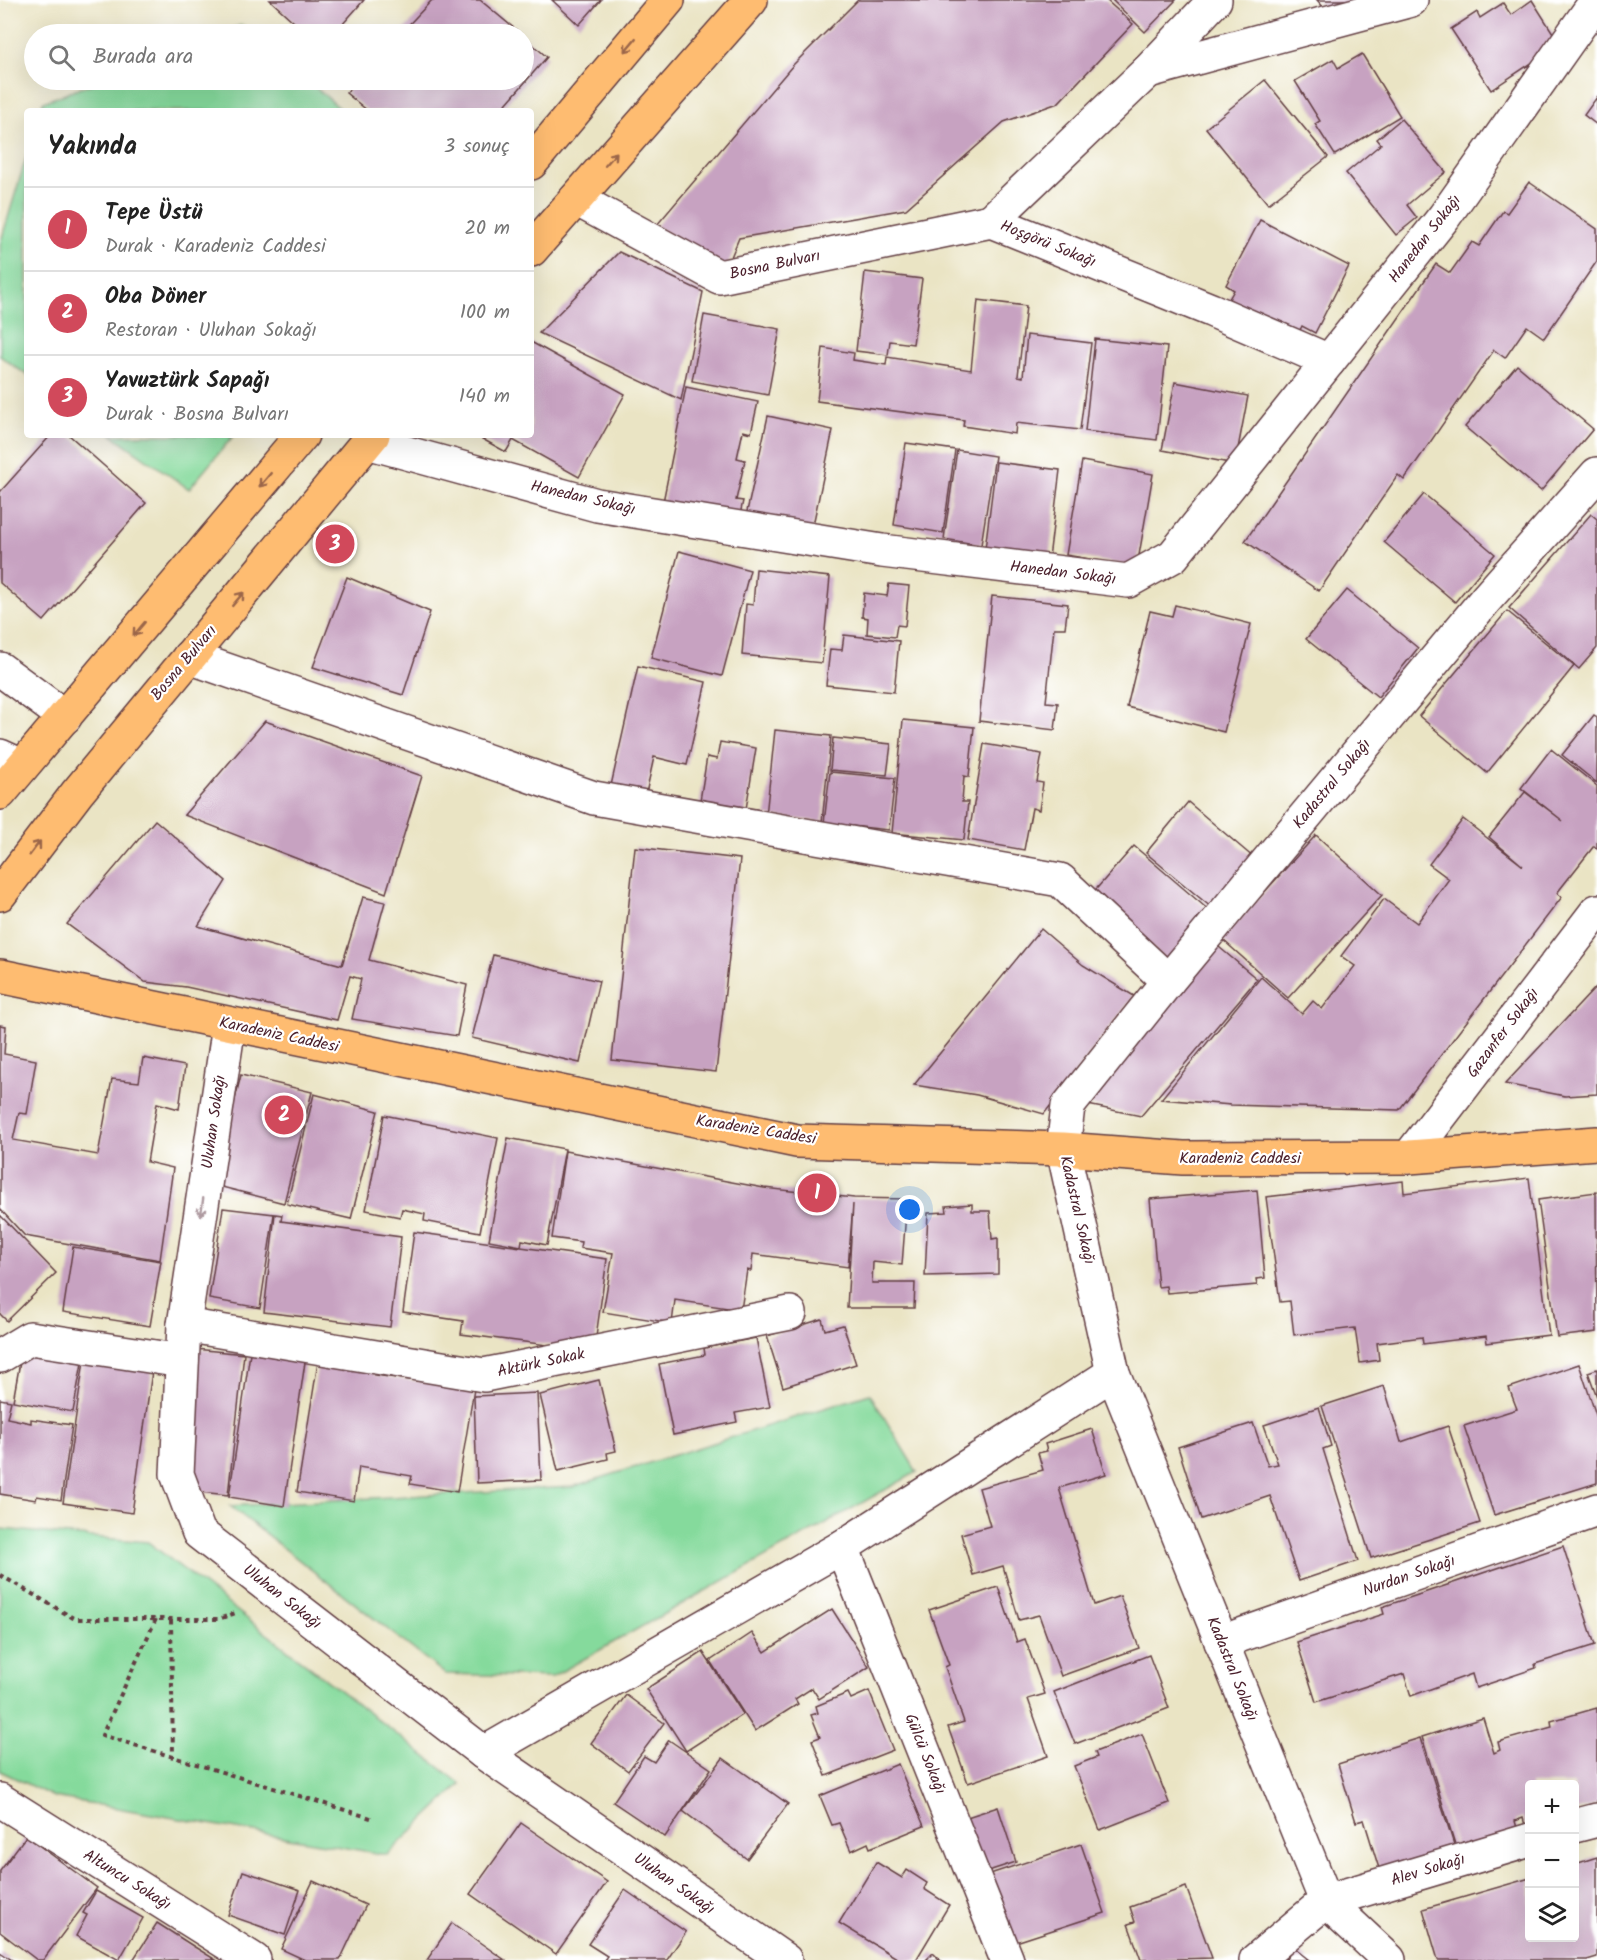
<!DOCTYPE html>
<html lang="tr">
<head>
<meta charset="utf-8">
<style>
  :root { --surface:#fff; --page:#f6f6f6; --text:#222; --muted:#767676; --line:#e0e0e0; --accent:#d1495b }
  body { margin:0; font-family:Kalam,sans-serif; background:var(--page); color:var(--text) }
  .controls { position:absolute; right:18px; bottom:18px; display:grid; overflow:hidden; border-radius:6px; box-shadow:0 6px 24px #0002 }
  .controls button { width:54px; height:54px; display:grid; place-items:center; padding:0; border:0; border-bottom:2px solid var(--line); background:var(--surface); color:var(--text); font:30px sans-serif }
  .you { position:absolute; left:910px; top:1210px; width:21px; height:21px; margin:-15px; border:4px solid #fff; border-radius:50%; background:#1a73e8; box-shadow:0 0 0 9px #1a73e833 }
  .badge { display:grid; place-items:center; width:39px; height:39px; border-radius:50%; background:var(--accent); color:#fff; font-size:20px; font-weight:700 }
  .pin { position:absolute; translate:-50% -50%; border:3px solid #fff; box-shadow:0 2px 6px #0006 }
  .list { margin:0; padding:0; list-style:none }
  h2 { display:flex; justify-content:space-between; align-items:center; height:78px; margin:0; padding:0 24px; font-size:26px }
  h2 small { font-size:20px; font-weight:400; color:var(--muted) }
  .list li { display:grid; grid-template-columns:39px 1fr auto; gap:18px; align-items:center; box-sizing:border-box; height:84px; padding:0 24px; border-top:2px solid var(--line) }
  .list b { display:block; font-size:22px; white-space:nowrap }
  .list p { margin:0; font-size:20px; white-space:nowrap; color:var(--muted) }
  .list em { font-size:20px; font-style:normal; color:var(--muted) }
  .icon { flex:none; width:33px; height:33px; fill:none; stroke:currentColor; stroke-width:2; stroke-linecap:round; stroke-linejoin:round }
  .map { position:relative; flex:none; width:1597px; height:1960px; overflow:hidden }
  .search { position:absolute; background:var(--surface); box-shadow:0 6px 24px #0002; left:24px; top:24px; width:510px; height:66px; display:flex; align-items:center; gap:15px; box-sizing:border-box; padding:0 21px; border-radius:33px; color:var(--muted); font-size:22px }
  .panel { position:absolute; background:var(--surface); box-shadow:0 6px 24px #0002; left:24px; top:108px; width:510px; height:330px; border-radius:6px }
  .map>svg:first-child { display:block }
  .green { fill:#85da9c; stroke:#687c64; stroke-width:1.5 }
  .building { fill:#c7a2c1 }
  .lines { fill:none; stroke-linecap:round; stroke-linejoin:round }
  .minor-casing { stroke:#623d42; stroke-width:36 }
  .major-casing { stroke:#623d42; stroke-width:36 }
  .path { stroke:#623d42; stroke-width:4; stroke-dasharray:4.5 4.5; stroke-linecap:butt }
  .minor { stroke:#fff; stroke-width:33 }
  .major { stroke:#febc71; stroke-width:33 }
  .oneway { stroke:#9b664a }
  .oneway2 { stroke:#ae9aa0 }
  .labels { text-anchor:middle; dominant-baseline:central; stroke-width:4.5; stroke-linejoin:round; paint-order:stroke }
  .street-label { font-size:16px; fill:#4a1f2b; stroke:#fff }
</style>
</head>
<body>
<div class="map">
<svg width="1597" height="1960" viewBox="0 0 1597 1960">
  <rect width="100%" height="100%" fill="#fff"/>
  <filter id="ink" filterUnits="userSpaceOnUse"><feTurbulence type="fractalNoise" baseFrequency=".0167" numOctaves="2"/><feDisplacementMap in="SourceGraphic" scale="12" xChannelSelector="R" yChannelSelector="G"/><feConvolveMatrix kernelMatrix="1 2 1 2 8 2 1 2 1" color-interpolation-filters="sRGB"/></filter>
  <filter id="wash" filterUnits="userSpaceOnUse"><feTurbulence type="fractalNoise" baseFrequency=".008" numOctaves="4" result="noise"/><feDisplacementMap in="SourceGraphic" scale="24" xChannelSelector="R" yChannelSelector="G"/><feGaussianBlur stdDeviation="1.35" result="paint"/><feColorMatrix in="noise" values="0 0 0 0 0 0 0 0 0 0 0 0 0 0 0 0 0 1.4 0 .05"/><feComposite in="paint" operator="in"/></filter>
  <g filter="url(#wash)">
    <rect width="100%" height="100%" fill="#eae4c4"/>
    <!-- green -->
    <g class="green">
      <path d="M242,25L254,34H218Z"/>
      <path d="M102,80H307L343,111H40L43,102Z"/>
      <path d="M27,155V375L0,356V244Z"/>
      <path d="M112,435H234L189,489Z"/>
      <path d="M870,1394L917,1472L552,1677L445,1674L230,1506L572,1487Z"/>
      <path d="M0,1529L148,1542L461,1784L387,1855L54,1797L0,1771Z"/>
    </g>
    <g id="blocks">
      <!-- building -->
      <g class="building">
        <path d="M270,0H364L334,34H307Z"/>
        <path d="M432,0H480L521,34H400Z"/>
        <path d="M552,0H601L579,25Z"/>
        <path d="M858,0H1106L1133,24L1058,103L1004,122L906,209L739,238L726,269L656,226L793,65Z"/>
        <path d="M1112,0H1176L1145,32Z"/>
        <path d="M1317,0H1357L1335,20Z"/>
        <path d="M1532,0L1560,44L1491,90L1451,29L1477,12L1480,18L1503,3L1511,15Z"/>
        <path d="M524,37L547,57L500,111H368L346,93L358,80H524Z"/>
        <path d="M1362,54L1400,116L1335,155L1315,124L1320,121L1295,81L1333,59L1338,68Z"/>
        <path d="M1265,80L1328,157L1268,204L1206,128Z"/>
        <path d="M1597,97V125L1584,115Z"/>
        <path d="M1401,119L1446,172L1407,205L1417,218L1396,235L1346,173L1381,144L1377,139Z"/>
        <path d="M1529,182L1597,229V261L1544,338L1527,326L1505,358L1494,350L1404,480L1398,475L1319,591L1245,541L1436,264L1450,273L1472,242L1479,246L1503,211L1507,213Z"/>
        <path d="M1260,220L1349,266L1315,333L1302,326L1297,336L1229,299L1234,290L1226,285Z"/>
        <path d="M619,252L703,292L681,400L539,333Z"/>
        <path d="M865,272L922,279L913,344L890,341L888,355L856,351Z"/>
        <path d="M978,300L1026,306L1018,376L1023,377L1027,335L1091,343L1080,430L1016,423L1015,434L963,426L964,420L817,401L823,348L854,353L853,360L886,365L887,357L971,370Z"/>
        <path d="M704,315L780,329L768,395L692,381Z"/>
        <path d="M1095,339L1167,347L1157,440L1085,431Z"/>
        <path d="M531,342L625,394L579,477L513,440L506,452L475,435H531Z"/>
        <path d="M1517,365L1593,429L1541,491L1465,427Z"/>
        <path d="M1175,382L1248,396L1235,464L1162,450Z"/>
        <path d="M686,387L758,402L751,433L743,431L737,458L745,460L736,500L743,501L738,524L662,507Z"/>
        <path d="M768,416L833,430L812,530L746,516Z"/>
        <path d="M51,435H69L146,503L44,621L0,583V492Z"/>
        <path d="M906,443L955,450L943,533L894,525Z"/>
        <path d="M957,450L995,456L981,545L944,539Z"/>
        <path d="M1082,461L1153,474L1137,567L1066,555Z"/>
        <path d="M996,462L1060,470L1049,558L985,549Z"/>
        <path d="M1424,494L1495,554L1455,602L1384,542Z"/>
        <path d="M1591,514L1597,519V648L1579,669L1509,608Z"/>
        <path d="M679,551L750,570L722,676L651,658Z"/>
        <path d="M756,569L830,577L822,663L742,655L746,604L753,605Z"/>
        <path d="M347,577L430,612L403,695L313,667Z"/>
        <path d="M889,584L909,586L905,626L897,625L895,637L867,634L868,618L862,617L864,593L887,596Z"/>
        <path d="M1347,590L1418,648L1378,697L1306,639Z"/>
        <path d="M992,596L1068,604L1065,628H1054L1046,702L1058,703L1055,730L979,721Z"/>
        <path d="M1175,605L1251,624L1224,732L1127,707L1150,611L1172,616Z"/>
        <path d="M1507,611L1574,666L1487,773L1419,716Z"/>
        <path d="M844,635L899,641L894,692L826,685L830,649L842,650Z"/>
        <path d="M638,666L706,682L687,765L654,757L645,798L610,790Z"/>
        <path d="M1594,715L1597,717V783L1562,755Z"/>
        <path d="M903,720L974,727L969,777L964,776L962,802H968L964,840L892,833Z"/>
        <path d="M265,721L422,776L386,893L184,815Z"/>
        <path d="M775,730L831,736L822,822L766,816Z"/>
        <path d="M833,738L891,744L887,775L830,770Z"/>
        <path d="M720,742L756,748L745,815L699,807L707,757L717,759Z"/>
        <path d="M984,744L1042,754L1037,782L1043,783L1039,810L1032,808L1024,850L968,840Z"/>
        <path d="M1551,749L1597,786V849L1594,846L1557,893L1562,897L1399,1110L1231,1105L1161,1099L1261,977L1302,1014L1313,1001L1322,1009L1355,966L1341,956L1384,899L1417,923L1449,879L1429,864L1463,819L1523,866L1489,837L1525,792L1563,821L1521,788Z"/>
        <path d="M830,772L895,778L889,830L824,823Z"/>
        <path d="M1188,802L1254,858L1212,908L1146,853Z"/>
        <path d="M155,820L226,881L198,926L342,965L363,897L385,902L369,960L467,985L457,1036L352,1019L361,979L350,976L337,1020L186,987L145,982L67,924Z"/>
        <path d="M1316,835L1382,895L1288,998L1222,939Z"/>
        <path d="M1134,846L1211,912L1168,962L1091,895Z"/>
        <path d="M635,847L740,859L716,1072L612,1060Z"/>
        <path d="M1041,929L1083,965L1134,996L1044,1114L977,1095L914,1085Z"/>
        <path d="M1213,942L1257,979L1141,1116L1083,1104Z"/>
        <path d="M493,955L599,981L580,1063L472,1038Z"/>
        <path d="M1597,986V1094L1565,1096L1505,1084Z"/>
        <path d="M0,1025L6,1026L4,1054L36,1060L27,1114L19,1113L13,1140L98,1155L112,1079L139,1082L143,1058L185,1066L179,1109L157,1103L147,1162L173,1168L160,1260L25,1236L0,1209Z"/>
        <path d="M241,1075L312,1092L284,1203L214,1185Z"/>
        <path d="M314,1094L378,1111L351,1219L287,1204Z"/>
        <path d="M384,1115L498,1138L480,1232L424,1221L425,1214L402,1209L400,1217L366,1210Z"/>
        <path d="M508,1138L565,1149L547,1245L522,1240L521,1246L489,1240Z"/>
        <path d="M565,1151L764,1188L854,1198L907,1199L902,1265L873,1262L872,1283H915L914,1308H847L853,1204L848,1267L753,1254L751,1271L747,1270L741,1310L675,1300L672,1323L603,1312L613,1253L580,1248L581,1242L552,1238Z"/>
        <path d="M1529,1178L1549,1335L1487,1343L1486,1336L1423,1344L1422,1337L1377,1343L1379,1360L1360,1363L1355,1328L1294,1335L1290,1301L1280,1302L1266,1197L1403,1181L1404,1193Z"/>
        <path d="M1257,1190L1265,1278L1256,1279L1257,1285L1167,1293L1166,1286L1158,1287L1150,1199Z"/>
        <path d="M1596,1192L1597,1332L1557,1337L1538,1200Z"/>
        <path d="M972,1204V1211H990L992,1239L998,1238V1274L925,1276L928,1213L947,1212L946,1206Z"/>
        <path d="M223,1208L274,1214L260,1308L209,1299Z"/>
        <path d="M275,1214L282,1215L281,1221L401,1237L390,1327L264,1312Z"/>
        <path d="M0,1215L56,1273L7,1321L0,1314Z"/>
        <path d="M414,1232L607,1259L594,1351L461,1334L463,1321L403,1312Z"/>
        <path d="M73,1247L161,1261L150,1326L63,1312Z"/>
        <path d="M822,1319L825,1330L843,1325L856,1364L783,1387L767,1336Z"/>
        <path d="M756,1338L770,1407L735,1413L737,1422L673,1435L659,1364L705,1355L704,1348Z"/>
        <path d="M195,1349L244,1354L228,1495L191,1491Z"/>
        <path d="M22,1351L82,1363L73,1412L13,1401Z"/>
        <path d="M250,1353L305,1362L284,1506L229,1497Z"/>
        <path d="M85,1354L153,1364L132,1513L63,1503Z"/>
        <path d="M318,1362L375,1372L374,1375L474,1389L457,1492L410,1484L412,1476L359,1467L354,1501L297,1492Z"/>
        <path d="M1579,1364L1597,1418V1483L1494,1515L1464,1426L1517,1409L1509,1388Z"/>
        <path d="M1597,1369V1397L1588,1372Z"/>
        <path d="M599,1380L616,1451L607,1453L608,1459L558,1471L540,1395Z"/>
        <path d="M1384,1386L1401,1442L1448,1426L1480,1523L1371,1558L1322,1406Z"/>
        <path d="M537,1393L541,1480L477,1483L474,1396Z"/>
        <path d="M0,1399L11,1401L7,1418L31,1423V1419L72,1425L61,1500L37,1496L36,1500L0,1494Z"/>
        <path d="M1319,1407L1331,1446L1323,1449L1358,1561L1299,1581L1270,1496L1201,1519L1178,1447L1253,1423L1268,1466L1278,1464L1264,1425Z"/>
        <path d="M1092,1429L1106,1474L1059,1488L1094,1605L1120,1596L1139,1648L1061,1676L1039,1615L1019,1620L1003,1566L973,1575L961,1534L990,1526L979,1488L1043,1470L1038,1453L1047,1451L1045,1444Z"/>
        <path d="M1563,1546L1595,1645L1535,1664L1536,1668L1476,1688L1472,1674L1411,1696L1404,1674L1316,1702L1297,1642L1384,1614L1382,1607Z"/>
        <path d="M998,1587L1017,1642L1025,1639L1045,1694L1028,1699L1048,1756L968,1783L948,1727L964,1722L945,1667L949,1665L929,1610Z"/>
        <path d="M832,1609L869,1667L819,1699L812,1688L795,1699L798,1704L755,1731L710,1661L752,1633L765,1652Z"/>
        <path d="M703,1652L743,1714L686,1751L646,1689Z"/>
        <path d="M1149,1655L1169,1708L1075,1744L1054,1692Z"/>
        <path d="M869,1691L893,1750L826,1776L812,1740L820,1737L811,1715L818,1713L816,1706L848,1693L851,1699Z"/>
        <path d="M626,1695L664,1723L628,1771L591,1743Z"/>
        <path d="M1597,1708V1804L1575,1811L1574,1784H1530V1824L1525,1825L1523,1818L1515,1821L1519,1835L1458,1854L1422,1737L1483,1718L1494,1753L1500,1750L1498,1742L1552,1727L1551,1721Z"/>
        <path d="M1142,1734L1169,1803L1100,1830L1074,1766L1097,1757L1095,1752Z"/>
        <path d="M1420,1738L1456,1851L1381,1875L1364,1820L1356,1822L1338,1764Z"/>
        <path d="M669,1740L711,1769L665,1837L613,1802L644,1756L654,1762Z"/>
        <path d="M723,1758L788,1804L747,1859L683,1811Z"/>
        <path d="M898,1764L924,1826L870,1848L868,1843L851,1851L839,1823L832,1825L820,1796Z"/>
        <path d="M998,1807L1016,1862L979,1874L961,1819Z"/>
        <path d="M521,1823L607,1882L556,1954L470,1894Z"/>
        <path d="M26,1836L97,1888L43,1960H37L0,1932V1871Z"/>
        <path d="M1081,1844L1105,1913L1013,1943L990,1874Z"/>
        <path d="M1597,1857V1957L1587,1960H1438L1423,1909L1530,1878V1938H1575V1864Z"/>
        <path d="M876,1862L902,1878L907,1870L927,1883L924,1889L949,1905L916,1960H900L839,1923Z"/>
        <path d="M243,1871L300,1890L285,1935L228,1915Z"/>
        <path d="M313,1881L366,1905L340,1960H305L281,1949Z"/>
        <path d="M1186,1887L1212,1958L1141,1960L1128,1924L1135,1922L1130,1907Z"/>
        <path d="M625,1890L686,1932L667,1960H604L607,1956L588,1944Z"/>
        <path d="M96,1891L143,1918L119,1960L76,1936L87,1915L83,1913Z"/>
        <path d="M157,1923L193,1946L216,1960H133Z"/>
        <path d="M452,1923L492,1951L505,1960H427Z"/>
        <path d="M1294,1948L1309,1960H1285Z"/>
        <path d="M0,1952L12,1960H0Z"/>
        <path d="M933,1953L940,1960H926Z"/>
      </g>
    </g>
  </g>
  <g filter="url(#ink)">
    <use href="#blocks" fill-opacity="0" stroke="#623d42" stroke-width="1.5"/>
    <g class="lines">
      <defs>
        <g id="minor">
          <path d="M1215,0L1148,71L991,221L1211,310L1329,361"/>
          <path d="M1148,71L1411,0"/>
          <path d="M576,199L719,277L991,221"/>
          <path d="M367,442L597,505L882,551L1128,581L1173,556L1444,217L1597,0"/>
          <path d="M189,657L594,798L1060,880L1168,981"/>
          <path d="M0,669L65,717"/>
          <path d="M0,756L22,766"/>
          <path d="M229,1025L184,1325L177,1474L199,1533L484,1753L785,1960"/>
          <path d="M1409,1157L1597,911"/>
          <path d="M184,1325L484,1375L790,1313"/>
          <path d="M0,1356L30,1338L182,1361"/>
          <path d="M842,1547L1007,1960"/>
          <path d="M1221,1642L1597,1510"/>
          <path d="M484,1753L842,1547L1113,1373"/>
          <path d="M0,1800L254,1960"/>
          <path d="M1574,1826L1597,1820"/>
          <path d="M1256,1960L1326,1901L1530,1840"/>
          <path d="M1389,1960L1326,1901L1113,1373L1063,1149L1068,1106L1168,981L1486,599L1597,474"/>
        </g>
        <g id="major">
          <path d="M531,163L668,0"/>
          <path d="M531,250L751,0"/>
          <path d="M0,793L302,435"/>
          <path d="M0,894L77,793L373,435"/>
          <path d="M0,976L797,1141L1063,1149L1183,1158L1409,1157L1597,1143"/>
        </g>
      </defs>
      <!-- minor casing -->
      <use href="#minor" class="minor-casing"/>
      <!-- major casing -->
      <use href="#major" class="major-casing"/>
      <!-- path -->
      <g class="path">
        <path d="M0,1575L75,1619H219L238,1612"/>
        <path d="M156,1619L102,1735L374,1819"/>
        <path d="M171,1620L173,1757"/>
      </g>
      <!-- minor -->
      <use href="#minor" class="minor"/>
      <!-- major -->
      <use href="#major" class="major"/>
    </g>
    <!-- one-way arrows -->
    <defs><path id="oneway-shaft" d="M-6 0H5M1.5-3L5.5 0L1.5 3" fill="none" stroke-width="1.6" stroke-linecap="round" stroke-linejoin="round" transform="scale(1.5)"/></defs>
    <g class="oneway">
      <use href="#oneway-shaft" transform="translate(630 45) rotate(130)"/>
      <use href="#oneway-shaft" transform="translate(611 159) rotate(-49)"/>
      <use href="#oneway-shaft" transform="translate(265 480) rotate(130)"/>
      <use href="#oneway-shaft" transform="translate(238 599) rotate(-50)"/>
      <use href="#oneway-shaft" transform="translate(139 629) rotate(130)"/>
      <use href="#oneway-shaft" transform="translate(35 848) rotate(-53)"/>
    </g>
    <use class="oneway2" href="#oneway-shaft" transform="translate(202 1207) rotate(98)"/>
  </g>
  <g class="labels">
    <!-- street labels -->
    <g class="street-label">
      <text transform="translate(1425 239) rotate(-52)">Hanedan Sokağı</text>
      <text transform="translate(1048 244) rotate(22)">Hoşgörü Sokağı</text>
      <text transform="translate(775 265) rotate(-12)">Bosna Bulvarı</text>
      <text transform="translate(583 498) rotate(13)">Hanedan Sokağı</text>
      <text transform="translate(1063 573) rotate(7)">Hanedan Sokağı</text>
      <text transform="translate(184 663) rotate(-50)">Bosna Bulvarı</text>
      <text transform="translate(1332 784) rotate(-50)">Kadastral Sokağı</text>
      <text transform="translate(1503 1033) rotate(-53)">Gazanfer Sokağı</text>
      <text transform="translate(279 1035) rotate(12)">Karadeniz Caddesi</text>
      <text transform="translate(214 1122) rotate(-82)">Uluhan Sokağı</text>
      <text transform="translate(756 1130) rotate(9)">Karadeniz Caddesi</text>
      <text x="1240" y="1158">Karadeniz Caddesi</text>
      <text transform="translate(1077 1210) rotate(77)">Kadastral Sokağı</text>
      <text transform="translate(541 1363) rotate(-12)">Aktürk Sokak</text>
      <text transform="translate(1409 1576) rotate(-19)">Nurdan Sokağı</text>
      <text transform="translate(282 1597) rotate(38)">Uluhan Sokağı</text>
      <text transform="translate(1232 1669) rotate(68)">Kadastral Sokağı</text>
      <text transform="translate(925 1754) rotate(68)">Gülcü Sokağı</text>
      <text transform="translate(1428 1870) rotate(-17)">Alev Sokağı</text>
      <text transform="translate(127 1880) rotate(32)">Altuncu Sokağı</text>
      <text transform="translate(674 1884) rotate(35)">Uluhan Sokağı</text>
    </g>
  </g>
</svg>
<div class="controls">
<button>+</button>
<button>−</button>
<button><svg class="icon" aria-label="layers" viewBox="0 0 24 24"><path d="M12 4l9 5-9 5-9-5zM3 14l9 5 9-5"/></svg></button>
</div>
<div class="you"></div>
<div class="pin badge" style="left:817px;top:1193px">1</div>
<div class="pin badge" style="left:284px;top:1115px">2</div>
<div class="pin badge" style="left:335px;top:544px">3</div>
<div class="search"><svg class="icon" aria-label="search" viewBox="0 0 24 24"><circle cx="10" cy="10" r="6"/><path d="M15 15l6 6"/></svg>Burada ara</div>
<section class="panel">
<h2>Yakında<small>3 sonuç</small></h2>
<ul class="list">
<li><span class="badge">1</span><div><b>Tepe Üstü</b><p>Durak · Karadeniz Caddesi</p></div><em>20 m</em></li>
<li><span class="badge">2</span><div><b>Oba Döner</b><p>Restoran · Uluhan Sokağı</p></div><em>100 m</em></li>
<li><span class="badge">3</span><div><b>Yavuztürk Sapağı</b><p>Durak · Bosna Bulvarı</p></div><em>140 m</em></li>
</ul>
</section>
</div>
</body>
</html>
